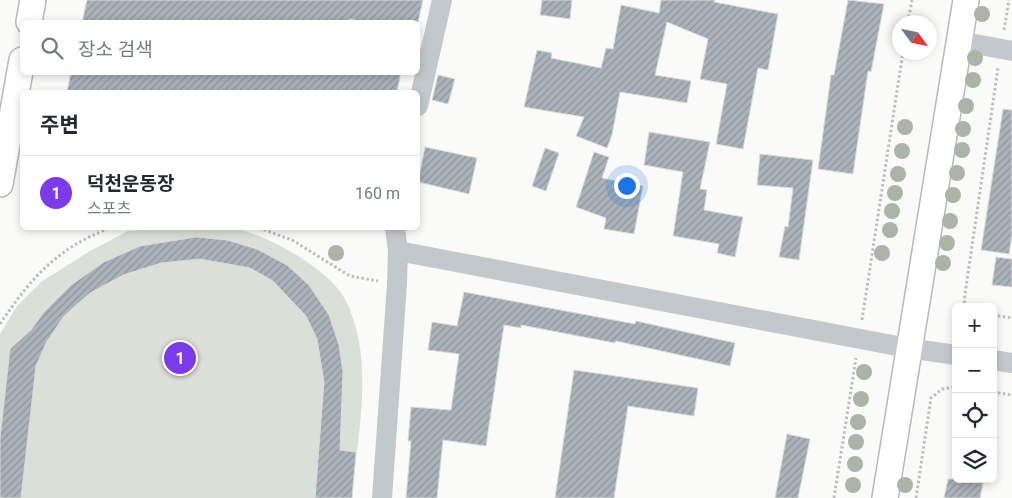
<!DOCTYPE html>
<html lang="ko">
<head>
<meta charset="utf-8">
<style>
  :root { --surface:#fff; --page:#f6f6f7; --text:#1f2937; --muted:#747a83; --line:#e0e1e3; --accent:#7c3aed }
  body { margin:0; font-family:Roboto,"Noto Sans KR",sans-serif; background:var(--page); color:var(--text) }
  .controls { position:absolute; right:15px; bottom:15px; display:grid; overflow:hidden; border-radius:8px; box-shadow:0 2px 8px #0003 }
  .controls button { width:45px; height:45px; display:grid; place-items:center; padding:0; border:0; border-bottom:1px solid var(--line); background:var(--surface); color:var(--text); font:25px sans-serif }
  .compass { position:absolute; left:892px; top:15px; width:45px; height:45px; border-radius:50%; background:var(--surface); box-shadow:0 2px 8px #0003; rotate:123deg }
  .you { position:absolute; left:626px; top:185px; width:18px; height:18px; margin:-12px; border:4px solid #fff; border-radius:50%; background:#1a73e8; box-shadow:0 0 0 8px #1a73e833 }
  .badge { display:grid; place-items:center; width:32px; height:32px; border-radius:50%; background:var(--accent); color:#fff; font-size:16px; font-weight:700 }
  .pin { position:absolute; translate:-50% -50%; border:2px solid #fff; box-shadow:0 1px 5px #0006 }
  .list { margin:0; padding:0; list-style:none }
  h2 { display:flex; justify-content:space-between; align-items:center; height:65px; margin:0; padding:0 20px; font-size:21px }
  h2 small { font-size:16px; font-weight:400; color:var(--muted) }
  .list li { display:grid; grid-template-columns:32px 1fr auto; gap:15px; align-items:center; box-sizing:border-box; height:75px; padding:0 20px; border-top:1px solid var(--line) }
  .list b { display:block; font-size:19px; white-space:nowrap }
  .list p { margin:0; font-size:16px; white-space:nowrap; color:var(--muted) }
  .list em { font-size:16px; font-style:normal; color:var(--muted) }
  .icon { flex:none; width:28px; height:28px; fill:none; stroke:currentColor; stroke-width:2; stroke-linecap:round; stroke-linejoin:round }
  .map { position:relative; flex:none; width:1012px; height:498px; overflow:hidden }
  .search { position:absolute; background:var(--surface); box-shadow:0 2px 8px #0003; left:20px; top:20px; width:400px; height:55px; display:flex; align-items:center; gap:12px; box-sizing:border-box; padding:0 18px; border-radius:8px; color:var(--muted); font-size:19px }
  .panel { position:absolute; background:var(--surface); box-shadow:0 2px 8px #0003; left:20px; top:90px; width:400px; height:140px; border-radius:8px }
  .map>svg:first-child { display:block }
  .grass { fill:#dadfd7 }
  .building { fill:url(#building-hatch); stroke:#dcdcda }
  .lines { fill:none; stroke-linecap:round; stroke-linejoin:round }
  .major-casing { stroke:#b5babe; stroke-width:28 }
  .path { stroke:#bbbfc2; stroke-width:3; stroke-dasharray:2.5 2.5; stroke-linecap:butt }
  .minor { stroke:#c3c8cc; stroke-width:20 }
  .major { stroke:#fff; stroke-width:25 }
  .tree { fill:#aab4a7 }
</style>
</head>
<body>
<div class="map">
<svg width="1012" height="498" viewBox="0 0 1012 498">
  <defs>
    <pattern id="building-hatch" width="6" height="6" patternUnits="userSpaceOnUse" patternTransform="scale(1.25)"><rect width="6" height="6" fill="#aab3b9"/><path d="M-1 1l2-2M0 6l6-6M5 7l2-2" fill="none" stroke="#8e969c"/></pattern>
  </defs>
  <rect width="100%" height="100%" fill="#fafaf8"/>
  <!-- grass -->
  <path class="grass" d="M156,228C178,228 211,224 232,228C255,232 278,244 298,256C315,267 335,281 345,299C376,361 357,434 352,498H0V334L17,306L41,282L90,251L128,231Z"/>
  <!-- building -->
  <g class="building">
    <path d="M87,0H423L418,22H366L349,19V22H82Z"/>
    <path d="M542,0H572L570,19L540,15Z"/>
    <path d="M661,0H715L714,2L778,14L768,70L758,68L743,149L716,144L727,84L700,79L708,39L667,22L655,75L691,81L687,103L620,92L612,135L607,148L576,136L584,117L524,107L537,50L552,53L551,58L601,68L606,48L613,49L621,5L659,13Z"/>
    <path d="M848,0L884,4L871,72L868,71L853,174L818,169L831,75H834Z"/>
    <path d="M71,72H401L397,92H67Z"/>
    <path d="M438,75L455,79L448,104L432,100Z"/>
    <path d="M1003,109L1012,110V235L1009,254L981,250Z"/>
    <path d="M649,132L710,142L700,189L707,190L704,210L743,217L735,257L717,253L719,244L673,236L683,172L644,165Z"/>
    <path d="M425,147L477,158L469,194L418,182Z"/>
    <path d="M545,148L559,153L546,191L532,186Z"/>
    <path d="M594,152L609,157L602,178L643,186L634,234L604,229L606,218L576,207Z"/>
    <path d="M760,154L813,160L799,260L779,257L785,226L788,227L793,188L757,185Z"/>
    <path d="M196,237L227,240L257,249L287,265L309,285L329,315L339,345L343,372L340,450L356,452L352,498H315L324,382L317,339L306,316L273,281L250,268L200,259L161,263L123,275L90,293L64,316L46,343L36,366L21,498H0V438L10,349L31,330L44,312L71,285L104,262L140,246Z"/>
    <path d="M996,257L1012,259V287L992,285Z"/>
    <path d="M464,292L635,324L636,321L735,343L730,366L616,341L615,343L521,325V328L504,325L486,446L443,440L437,498H406L411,441H408L411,407L451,410L459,354L428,350L432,322L457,326Z"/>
    <path d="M574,370L698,388L694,416L628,406L614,498H555Z"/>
    <path d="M787,434L810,439L798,498H775Z"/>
    <path d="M948,479H984L980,498H944Z"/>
  </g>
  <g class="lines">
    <defs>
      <g id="major">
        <path d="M29,22L33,0"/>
        <path d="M0,184L22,60"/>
        <path d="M885,498L966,0"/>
      </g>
    </defs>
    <!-- major casing -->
    <use href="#major" class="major-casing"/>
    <!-- path -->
    <g class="path">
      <path d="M908,22L912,0"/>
      <path d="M1004,30L1009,0"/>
      <path d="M259,228L292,240L350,276L378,281"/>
      <path d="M968,307L964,301L998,68"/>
      <path d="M993,315L1012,318"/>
      <path d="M862,320L903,52"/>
      <path d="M0,324C31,278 57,248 110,228"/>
      <path d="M993,392L1012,395"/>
      <path d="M834,498L856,358"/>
      <path d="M916,498L931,398L942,389L956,387"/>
    </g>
    <!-- minor -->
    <g class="minor">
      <path d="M959,41L1012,51"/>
      <path d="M418,106L442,0"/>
      <path d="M398,251L908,348L956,355"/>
      <path d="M993,360L1012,363"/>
      <path d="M382,498L397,284L398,251L395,228"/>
    </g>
    <!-- major -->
    <use href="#major" class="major"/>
  </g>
  <!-- trees -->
  <g class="tree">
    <circle cx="982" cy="14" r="8"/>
    <circle cx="975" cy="58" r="8"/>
    <circle cx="973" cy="80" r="8"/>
    <circle cx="966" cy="106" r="8"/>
    <circle cx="905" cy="127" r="8"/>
    <circle cx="963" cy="129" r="8"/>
    <circle cx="962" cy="150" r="8"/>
    <circle cx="902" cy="151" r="8"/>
    <circle cx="957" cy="173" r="8"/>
    <circle cx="898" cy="174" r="8"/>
    <circle cx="895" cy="193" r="8"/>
    <circle cx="953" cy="195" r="8"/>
    <circle cx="892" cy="211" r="8"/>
    <circle cx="950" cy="221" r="8"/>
    <circle cx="890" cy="230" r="8"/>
    <circle cx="947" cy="243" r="8"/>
    <circle cx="336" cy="253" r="8"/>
    <circle cx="882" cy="253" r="8"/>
    <circle cx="943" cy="263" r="8"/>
    <circle cx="864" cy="372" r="8"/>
    <circle cx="861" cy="399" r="8"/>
    <circle cx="858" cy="422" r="8"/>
    <circle cx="856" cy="442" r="8"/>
    <circle cx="855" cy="464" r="8"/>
    <circle cx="853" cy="485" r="8"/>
    <circle cx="905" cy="485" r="8"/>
  </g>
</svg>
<div class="controls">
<button>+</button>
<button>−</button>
<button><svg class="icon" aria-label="locate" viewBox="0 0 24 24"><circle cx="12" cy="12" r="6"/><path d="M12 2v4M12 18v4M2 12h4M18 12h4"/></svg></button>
<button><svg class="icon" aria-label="layers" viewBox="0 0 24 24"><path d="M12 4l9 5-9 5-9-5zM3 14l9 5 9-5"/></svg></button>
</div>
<svg class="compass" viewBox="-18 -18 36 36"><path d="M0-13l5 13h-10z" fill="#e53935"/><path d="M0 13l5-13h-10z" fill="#747a83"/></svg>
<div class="you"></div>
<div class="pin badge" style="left:180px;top:358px">1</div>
<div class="search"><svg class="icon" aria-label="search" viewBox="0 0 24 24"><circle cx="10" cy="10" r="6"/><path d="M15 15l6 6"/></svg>장소 검색</div>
<section class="panel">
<h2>주변<small></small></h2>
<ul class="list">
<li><span class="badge">1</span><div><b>덕천운동장</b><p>스포츠</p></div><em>160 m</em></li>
</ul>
</section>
</div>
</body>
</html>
